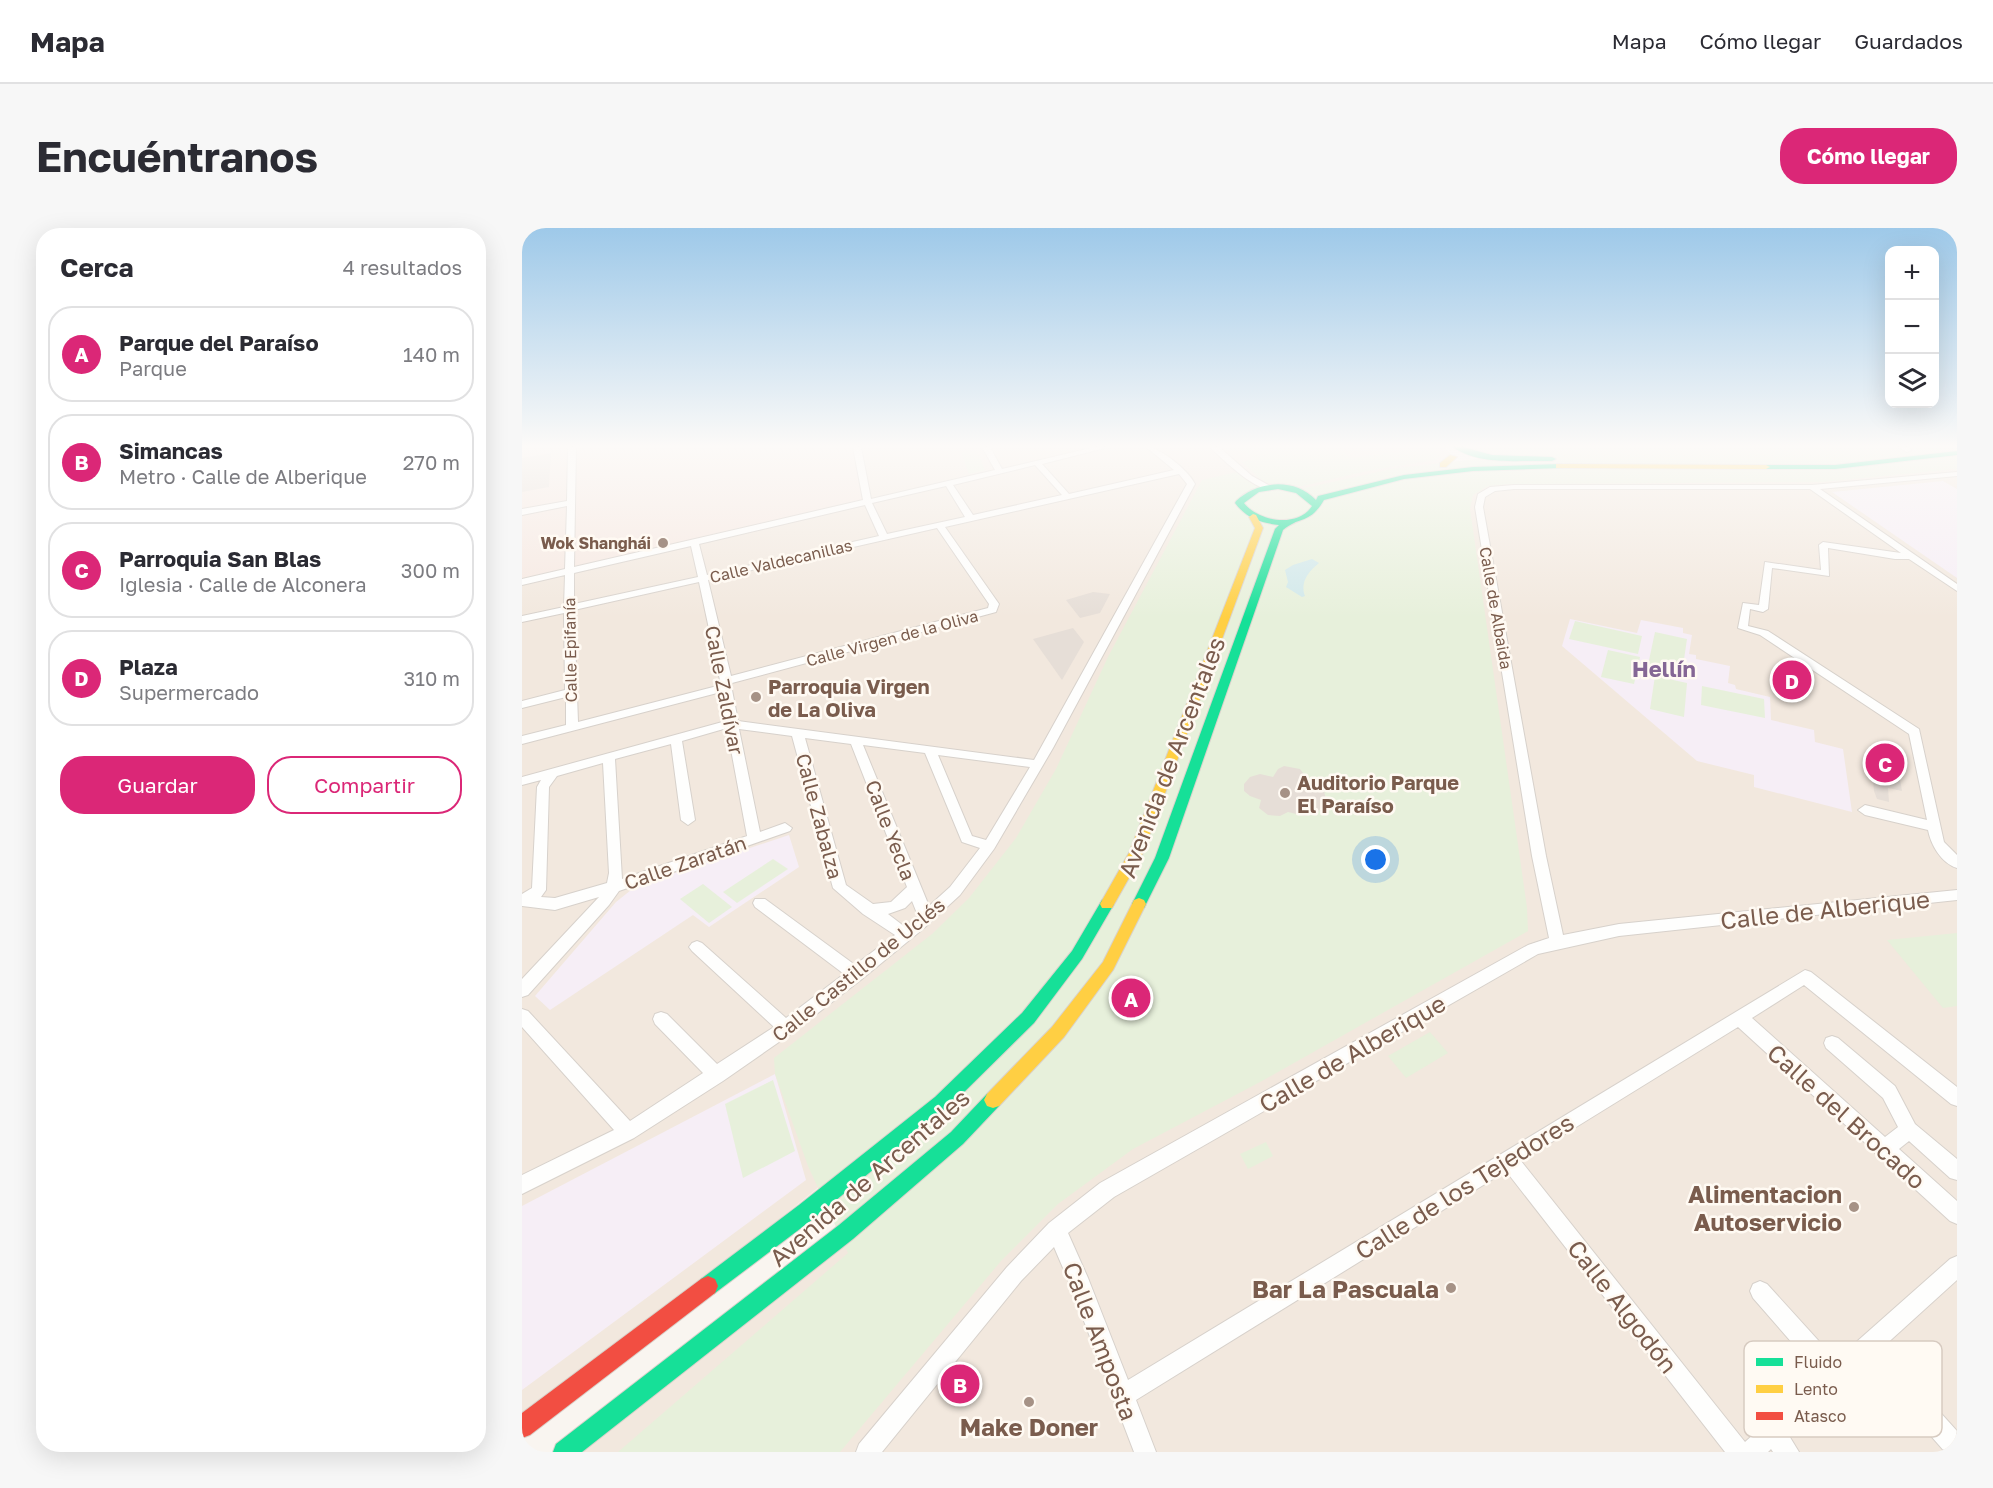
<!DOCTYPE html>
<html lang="es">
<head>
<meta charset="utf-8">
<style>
  :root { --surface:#fff; --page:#f7f7f7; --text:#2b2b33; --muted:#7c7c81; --line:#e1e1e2; --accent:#db2777 }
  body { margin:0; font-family:"Golos Text",sans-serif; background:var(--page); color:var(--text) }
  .controls { position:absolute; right:18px; top:18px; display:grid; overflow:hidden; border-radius:12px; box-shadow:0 6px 24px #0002 }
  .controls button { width:54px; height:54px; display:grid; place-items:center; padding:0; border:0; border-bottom:2px solid var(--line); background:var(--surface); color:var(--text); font:30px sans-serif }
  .you { position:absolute; left:854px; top:632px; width:21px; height:21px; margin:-15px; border:4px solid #fff; border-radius:50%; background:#1a73e8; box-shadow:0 0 0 9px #1a73e833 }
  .badge { display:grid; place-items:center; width:39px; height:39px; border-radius:50%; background:var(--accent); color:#fff; font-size:20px; font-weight:700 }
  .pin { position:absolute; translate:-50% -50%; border:3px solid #fff; box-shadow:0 2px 6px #0006 }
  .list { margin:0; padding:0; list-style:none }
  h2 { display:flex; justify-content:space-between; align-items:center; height:78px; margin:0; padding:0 24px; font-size:26px }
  h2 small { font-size:20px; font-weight:400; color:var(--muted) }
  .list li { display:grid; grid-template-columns:39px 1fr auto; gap:18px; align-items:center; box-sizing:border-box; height:96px; margin:0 12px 12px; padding:0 12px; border:2px solid var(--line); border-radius:24px }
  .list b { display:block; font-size:22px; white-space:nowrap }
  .list p { margin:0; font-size:20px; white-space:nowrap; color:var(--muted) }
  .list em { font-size:20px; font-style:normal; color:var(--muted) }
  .actions { display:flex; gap:12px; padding:18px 24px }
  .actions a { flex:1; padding:14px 0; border:2px solid var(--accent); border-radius:24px; text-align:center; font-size:21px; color:var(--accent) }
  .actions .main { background:var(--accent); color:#fff }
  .icon { flex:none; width:33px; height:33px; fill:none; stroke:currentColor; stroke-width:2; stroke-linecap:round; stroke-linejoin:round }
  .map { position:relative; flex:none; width:1435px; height:1224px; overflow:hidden; border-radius:24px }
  header { display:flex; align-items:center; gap:36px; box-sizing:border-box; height:84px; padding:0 30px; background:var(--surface); border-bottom:2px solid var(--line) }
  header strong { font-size:28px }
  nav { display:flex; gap:33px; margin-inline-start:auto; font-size:21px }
  .intro { display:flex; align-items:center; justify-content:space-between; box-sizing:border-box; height:144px; padding:0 36px }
  h1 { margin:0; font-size:42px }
  .button { padding:15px 27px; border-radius:24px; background:var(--accent); color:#fff; font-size:21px; font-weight:700 }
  main { display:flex; gap:36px; padding:0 36px }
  aside { flex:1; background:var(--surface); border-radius:24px; box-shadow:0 6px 24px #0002 }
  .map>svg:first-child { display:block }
  .residential { fill:#f2e8de }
  .commercial { fill:#f6e8e1 }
  .education { fill:#f6eef6 }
  .green { fill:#e7f0db }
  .water { fill:#d0e8ea }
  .building { fill:#e6ded7 }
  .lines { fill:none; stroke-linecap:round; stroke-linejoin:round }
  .street-casing { stroke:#d7d1cb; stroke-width:2 }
  .fast-casing { stroke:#d9d2cb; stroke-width:2 }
  .slow-casing { stroke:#d9d2cb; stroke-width:2 }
  .jam-casing { stroke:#d9d2cb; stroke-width:2 }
  .street { fill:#fefefd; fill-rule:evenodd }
  .fast { fill:#16e098; fill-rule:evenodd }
  .slow { fill:#ffcf43; fill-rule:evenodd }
  .jam { fill:#f24e42; fill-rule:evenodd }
  .poi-dot { fill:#a69286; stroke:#fffaf3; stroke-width:2 }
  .labels { text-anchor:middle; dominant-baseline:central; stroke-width:5; stroke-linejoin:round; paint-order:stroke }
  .far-poi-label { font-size:16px; font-weight:bold; fill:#7a5c4d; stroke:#fffaf3; text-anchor:end }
  .far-street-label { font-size:16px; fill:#7a5c4d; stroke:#fffaf3 }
  .poi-label { font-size:20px; font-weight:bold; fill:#7a5c4d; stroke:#fffaf3; text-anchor:start }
  .street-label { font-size:20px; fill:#7a5c4d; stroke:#fffaf3 }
  .quarter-label { font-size:22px; font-weight:bold; fill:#846695; stroke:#fffaf3 }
  .near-street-label { font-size:24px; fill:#7a5c4d; stroke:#fffaf3 }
  .near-poi-label { font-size:24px; font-weight:bold; fill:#7a5c4d; stroke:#fffaf3; text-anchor:end }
  .key { fill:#fffaf3; stroke:#d7cbc1; stroke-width:1.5 }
  .key-label { font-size:16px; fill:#7a5c4d }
</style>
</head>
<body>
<header>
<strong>Mapa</strong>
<nav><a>Mapa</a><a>Cómo llegar</a><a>Guardados</a></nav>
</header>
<div class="intro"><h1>Encuéntranos</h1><a class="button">Cómo llegar</a></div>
<main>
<aside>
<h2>Cerca<small>4 resultados</small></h2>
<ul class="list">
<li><span class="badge">A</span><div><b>Parque del Paraíso</b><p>Parque</p></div><em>140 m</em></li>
<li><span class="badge">B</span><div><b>Simancas</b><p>Metro · Calle de Alberique</p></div><em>270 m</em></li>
<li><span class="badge">C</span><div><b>Parroquia San Blas</b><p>Iglesia · Calle de Alconera</p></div><em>300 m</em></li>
<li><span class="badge">D</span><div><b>Plaza</b><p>Supermercado</p></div><em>310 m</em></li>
</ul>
<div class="actions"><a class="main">Guardar</a><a>Compartir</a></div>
</aside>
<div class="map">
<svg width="1435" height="1224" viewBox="0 0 1435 1224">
  <rect width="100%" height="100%" fill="#f9f5f0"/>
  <!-- residential -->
  <g class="residential">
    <path d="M335,219H922L931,229L506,790L0,1199V354Z"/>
    <path d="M1435,225V1224H42L324,1004L882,249Z"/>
  </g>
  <!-- commercial -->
  <path class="commercial" d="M0,219H335L346,275L0,354Z"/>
  <!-- education -->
  <g class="education">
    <path d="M1421,253L1435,261V350L1310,264Z"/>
    <path d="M1048,391L1115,405L1119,392L1161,400V405L1170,407L1167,426L1174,427V431L1208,438L1206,455L1213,457L1214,461L1248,469L1249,492L1292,502L1293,514L1321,521L1330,584L1232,559V547L1175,533L1040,418Z"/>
    <path d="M267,607L277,639L187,699L171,687L28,782L13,768L94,674L109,662L123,655Z"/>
    <path d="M253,846L284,952L0,1162V978Z"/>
  </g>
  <!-- green -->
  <g class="green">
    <path d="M703,219H814L829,230L912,219L917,224L918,228L914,232L845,243L781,258L748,256L741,253L720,234L731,231L720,221L708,223Z"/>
    <path d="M946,219H1435V241L1300,254L987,256L966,258L951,267L948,281L1005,680L1006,703L740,853L611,921L536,976L479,1033L318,1224H96L326,1025L286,938L253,846L252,830L410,706L447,670L494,610L534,541L586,429L680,252L715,244L733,258L783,260L874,240L973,229Z"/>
    <path d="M455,222L463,242L447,246L439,224Z"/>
    <path d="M1053,393L1120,408L1116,426L1047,411Z"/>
    <path d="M1133,404L1165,411L1160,445L1126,437Z"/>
    <path d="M1086,422L1118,429L1112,456L1079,449Z"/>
    <path d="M1133,448L1165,455L1162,489L1128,481Z"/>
    <path d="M1180,458L1242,471L1243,490L1179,477Z"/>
    <path d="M251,631L266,641L215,675L201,664Z"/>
    <path d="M181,656L210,679L187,695L158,671Z"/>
    <path d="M1435,705V778L1421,780L1365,712Z"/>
    <path d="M908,804L926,825L884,850L866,828Z"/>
    <path d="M251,852L273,923L221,950L203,876Z"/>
    <path d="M744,914L751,928L726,941L718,926Z"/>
  </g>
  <!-- water -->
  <path class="water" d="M790,331L797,335C786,344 778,354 783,368L780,369L764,359L766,354L763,342L771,337Z"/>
  <!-- building -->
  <g class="building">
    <path d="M29,225L27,259L0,264V230Z"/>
    <path d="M571,364L588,366L578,385L558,390L544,372Z"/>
    <path d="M551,400L562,414L540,452L511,411Z"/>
    <path d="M1348,517L1373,523L1380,563L1366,560L1367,574L1355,571L1352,563Z"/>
    <path d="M762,538L778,541L781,545L782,554L792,556L802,563L804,572L796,584L783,588L766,584L758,588L746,587L737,580L739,572L728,568L722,563V556L728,549L738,546L751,549L756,541Z"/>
  </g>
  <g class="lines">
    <defs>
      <g id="street">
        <path d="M46,219H54L52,339L341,272L331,219H339L349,271L473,242L460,219H468L480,241L573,219H587L520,236L547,266L652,242L624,219C638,219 667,243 673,256L531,520L472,621L438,667L401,701L340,751L270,805L201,853L112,910L0,966V947L92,902L0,799V781L6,783L108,893L181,845L133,796L131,791L133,786L139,784L145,786L195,836L252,799L170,723L167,719L170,715L175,713L180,715L264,790L322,746L233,679L231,675L233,671H243L333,737L373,707L341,686L311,660L270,508L217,501L238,604L263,595L270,600L268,603L97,663L87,677L6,767L0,769V751L77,669L33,682L0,678V666L10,660L15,559L19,552L0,557V549L204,493L199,464L0,516V508L44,497V469L0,480V473L43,462L42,385L0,394V388L42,379L43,347L0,357V351L43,341L45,278L0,287V281L45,273ZM513,237L540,267L451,287L431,257ZM657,246L665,256L512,532L216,493L210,462V455L474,384L477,376L423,299ZM424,258L443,289L365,306L350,275ZM343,277L357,308L185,347L177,316ZM415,300L467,376L466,380L209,448L186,352ZM169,318L176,349L52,376V345ZM177,354L199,457L56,494L52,382ZM205,500L225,608L100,651L93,531L149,516L159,592L166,597L173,592L160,513ZM283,510L329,516L385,659L369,674L351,676L324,657ZM341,517L403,525L440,614L458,620L428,659L407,678ZM416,527L508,539L464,612L450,608ZM81,535L87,645L85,655L33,670L19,669L24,662L27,559L35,548ZM390,673L396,688L383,699L366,686L383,680Z"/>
        <path d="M688,219H697L730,248L752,260C738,268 699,230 688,219Z"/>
        <path d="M1376,219H1385L1389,222L1385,224Z"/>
        <path d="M1435,244V248L1298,261L1435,356V363L1387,331H1373L1306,320L1307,348L1250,340L1246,381L1241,384L1228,381L1226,398L1246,403L1397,501L1422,614L1435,627V640C1419,635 1409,617 1406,602L1343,587L1336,582L1343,577L1405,592L1387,506L1238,407L1216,400L1221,375L1237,377L1243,334L1299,342L1297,317L1301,314L1379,325L1288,261H992L973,263L963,269L961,279L1024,628L1041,707L1097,696L1435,662V672L1097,708L1016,726L592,969L546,1005L566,1050L606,1152L1283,742L1289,744L1435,859V878L1429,876L1282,757L1230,790L1363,909L1376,899L1361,870L1304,820L1302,815L1304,810L1310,808L1316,810L1373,858L1393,896L1435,931V952L1428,950L1387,913L1377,921L1435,973V996L1428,993L1360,931L1355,928L1352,923L1216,799L999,933L1223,1214L1298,1147L1231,1070L1228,1063L1231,1056L1238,1053L1245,1056L1314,1132L1428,1031L1435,1028V1052L1360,1120L1435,1203V1224H1423L1344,1134L1266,1206L1277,1224H1251L1249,1221L1246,1224H1203L984,943L614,1172L634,1224H612L547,1054L532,1019L499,1053L360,1224H334L337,1216L485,1039L527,995L578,955L1006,717L1027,710L1010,628L953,279L956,266L968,259L992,257H1290Z"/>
      </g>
      <g id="fast">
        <path d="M931,219H941L970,227L1030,229L1034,231L1030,233C999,232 958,238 931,219Z"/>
        <path d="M1435,223V227L1313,241H1244L1240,239L1244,237H1313Z"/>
        <path d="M1037,236H1040V240L951,243L882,251L802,272C787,297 779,287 761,302L647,630L622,680H612L610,676L633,630L753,301L757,297C739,295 724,290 713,275L714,273C735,253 772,249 794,272L796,268L882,247L951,239ZM756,261L774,265L790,278C776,300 737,294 722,275L737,264Z"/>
        <path d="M585,670L590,672L592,676L560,731L512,795L425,881L291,991L193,1065L186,1068L179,1065L176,1058L179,1051L277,977L413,869L500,785L550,723L580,672Z"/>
        <path d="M471,864L477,866L480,872L477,878L441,916L331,1011L60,1224H31L34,1216L317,997L429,904L465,866Z"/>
      </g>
      <g id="slow">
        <path d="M928,227L935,229L924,239H918V235Z"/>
        <path d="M1034,236L1244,237L1248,239L1244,241L1037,240H1034Z"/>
        <path d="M731,286L734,287L741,300L621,625L590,680H580L578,676L607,625L733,300L727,289Z"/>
        <path d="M617,670L622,672L624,676L591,742L542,809L477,878L471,880L465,878L462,872L465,866L530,799L581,734L612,672Z"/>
      </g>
      <path id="jam" d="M186,1048L193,1051L196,1058L193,1065L8,1207L0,1210V1185L179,1051Z"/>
    </defs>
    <!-- street casing -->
    <use href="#street" class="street-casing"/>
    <!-- fast casing -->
    <use href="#fast" class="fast-casing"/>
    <!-- slow casing -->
    <use href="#slow" class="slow-casing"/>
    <!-- jam casing -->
    <use href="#jam" class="jam-casing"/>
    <!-- street -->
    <use href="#street" class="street"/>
    <!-- fast -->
    <use href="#fast" class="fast"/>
    <!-- slow -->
    <use href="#slow" class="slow"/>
    <!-- jam -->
    <use href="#jam" class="jam"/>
  </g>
  <!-- sky -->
  <linearGradient id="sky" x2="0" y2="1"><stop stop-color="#9ec9e9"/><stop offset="0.56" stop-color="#fcfaf8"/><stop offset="1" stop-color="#fcfaf8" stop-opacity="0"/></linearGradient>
  <rect width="1435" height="390" fill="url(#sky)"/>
  <!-- markers -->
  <g class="poi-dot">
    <circle cx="141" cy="315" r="6"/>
    <circle cx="234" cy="469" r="6"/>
    <circle cx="763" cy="565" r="6"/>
    <circle cx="1332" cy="979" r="6"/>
    <circle cx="929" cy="1060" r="6"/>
    <circle cx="507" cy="1174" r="6"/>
  </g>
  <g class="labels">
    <!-- far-poi labels -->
    <g class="far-poi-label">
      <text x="129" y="315">Wok Shanghái</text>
    </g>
    <!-- far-street labels -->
    <g class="far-street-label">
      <text transform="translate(259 333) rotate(-13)">Calle Valdecanillas</text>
      <text transform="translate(974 380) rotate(80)">Calle de Albaida</text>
      <text transform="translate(370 410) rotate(-15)">Calle Virgen de la Oliva</text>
      <text transform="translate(48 422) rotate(-91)">Calle Epifanía</text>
    </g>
    <!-- poi labels -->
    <g class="poi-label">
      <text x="246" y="458">Parroquia Virgen<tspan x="246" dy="23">de La Oliva</tspan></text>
      <text x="775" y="554">Auditorio Parque<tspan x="775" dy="23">El Paraíso</tspan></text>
    </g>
    <!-- street labels -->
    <g class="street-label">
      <text transform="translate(203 462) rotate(79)">Calle Zaldívar</text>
      <text transform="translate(298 588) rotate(75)">Calle Zabalza</text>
      <text transform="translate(369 602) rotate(69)">Calle Yecla</text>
      <text transform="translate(163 634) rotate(-19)">Calle Zaratán</text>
      <text transform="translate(336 741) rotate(-39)">Calle Castillo de Uclés</text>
    </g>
    <!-- quarter labels -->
    <g class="quarter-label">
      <text x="1142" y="440">Hellín</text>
    </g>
    <!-- near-street labels -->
    <g class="near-street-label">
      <text transform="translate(649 529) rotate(-69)">Avenida de Arcentales</text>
      <text transform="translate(1303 681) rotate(-6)">Calle de Alberique</text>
      <text transform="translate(830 825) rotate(-30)">Calle de Alberique</text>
      <text transform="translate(1325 888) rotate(42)">Calle del Brocado</text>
      <text transform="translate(347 949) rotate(-41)">Avenida de Arcentales</text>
      <text transform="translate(942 958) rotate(-32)">Calle de los Tejedores</text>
      <text transform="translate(1101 1078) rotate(52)">Calle Algodón</text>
      <text transform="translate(579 1113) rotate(69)">Calle Amposta</text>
    </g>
    <!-- near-poi labels -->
    <g class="near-poi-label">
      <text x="1320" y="965">Alimentacion<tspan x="1320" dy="28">Autoservicio</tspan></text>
      <text x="917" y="1060">Bar La Pascuala</text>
      <text x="507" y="1198" text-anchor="middle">Make Doner</text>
    </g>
  </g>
  <!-- legend -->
  <rect x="1222" y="1113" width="198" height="96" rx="9" class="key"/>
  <rect x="1234" y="1130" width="27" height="8" fill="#16e098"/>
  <rect x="1234" y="1157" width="27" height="8" fill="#ffcf43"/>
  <rect x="1234" y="1184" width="27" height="8" fill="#f24e42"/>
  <g class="key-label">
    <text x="1272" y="1140">Fluido</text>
    <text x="1272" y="1167">Lento</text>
    <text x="1272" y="1194">Atasco</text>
  </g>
</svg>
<div class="controls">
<button>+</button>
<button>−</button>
<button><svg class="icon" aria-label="layers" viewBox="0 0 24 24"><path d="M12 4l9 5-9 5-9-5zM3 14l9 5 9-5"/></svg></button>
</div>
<div class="you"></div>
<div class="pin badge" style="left:609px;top:770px">A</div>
<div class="pin badge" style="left:438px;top:1156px">B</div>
<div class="pin badge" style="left:1363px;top:535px">C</div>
<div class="pin badge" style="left:1270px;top:452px">D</div>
</div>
</main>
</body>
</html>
